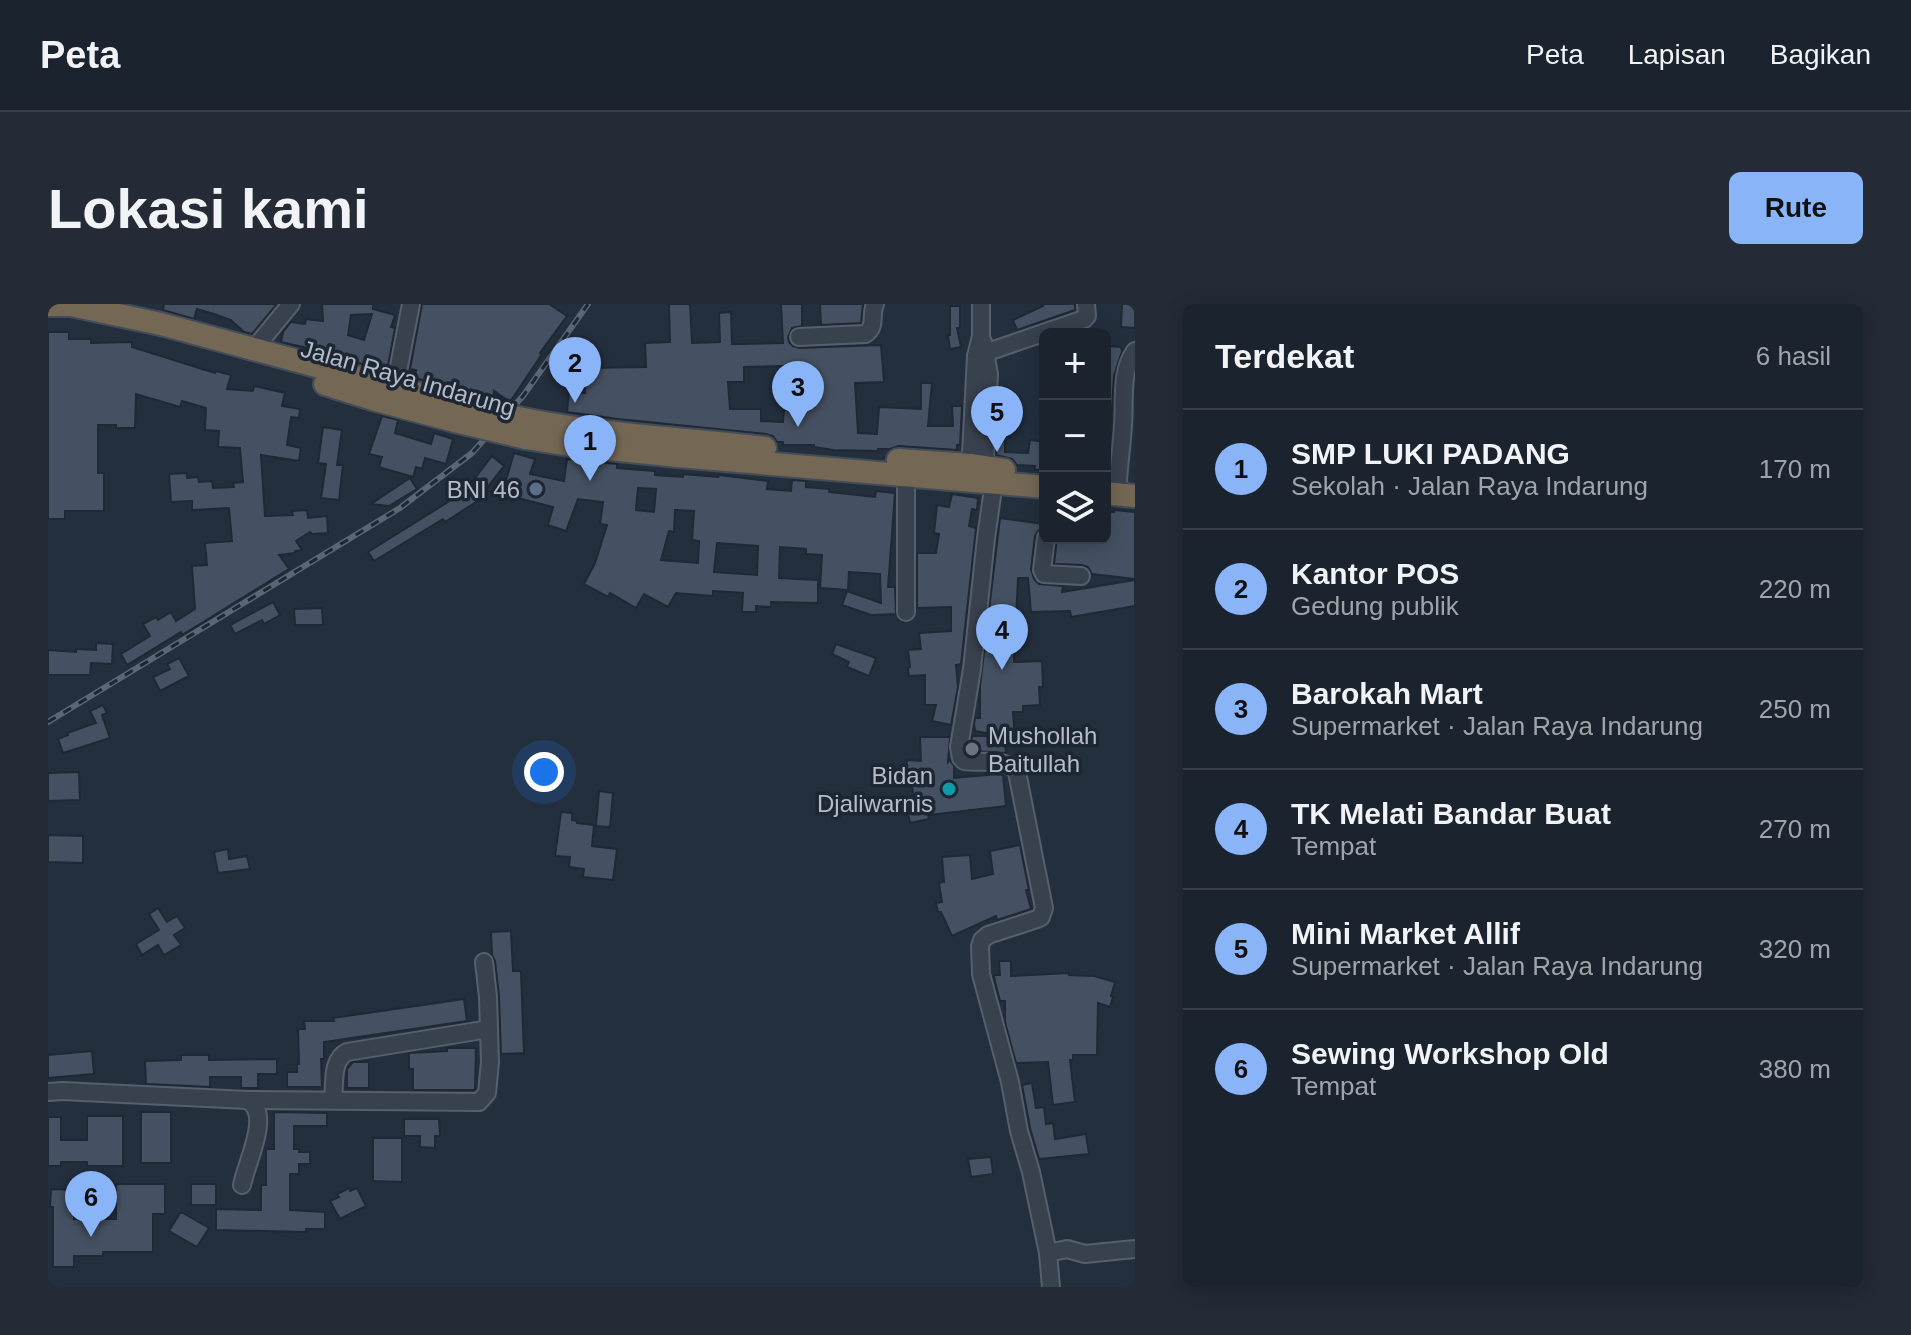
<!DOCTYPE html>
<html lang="id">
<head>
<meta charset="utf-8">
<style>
  :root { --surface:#1b232e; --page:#242b36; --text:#f1f3f6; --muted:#a0a4aa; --line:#39404a; --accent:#8ab4f8 }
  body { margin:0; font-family:Helvetica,sans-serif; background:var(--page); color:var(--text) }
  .controls { position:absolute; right:24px; top:24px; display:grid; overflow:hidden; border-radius:12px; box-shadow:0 4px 20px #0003 }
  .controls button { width:72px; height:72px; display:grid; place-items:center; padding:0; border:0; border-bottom:2px solid var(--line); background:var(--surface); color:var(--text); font:40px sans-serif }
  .you { position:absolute; left:496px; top:468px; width:28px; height:28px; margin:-20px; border:6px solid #fff; border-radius:50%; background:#1a73e8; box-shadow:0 0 0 12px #1a73e833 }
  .badge { display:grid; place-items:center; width:52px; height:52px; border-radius:50%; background:var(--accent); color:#111; font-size:26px; font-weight:700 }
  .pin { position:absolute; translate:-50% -66px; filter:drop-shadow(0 2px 4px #0008) }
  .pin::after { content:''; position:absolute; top:42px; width:28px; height:24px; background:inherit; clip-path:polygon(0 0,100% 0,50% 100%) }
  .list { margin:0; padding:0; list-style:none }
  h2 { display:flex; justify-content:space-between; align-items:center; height:104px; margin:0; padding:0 32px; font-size:34px }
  h2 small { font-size:26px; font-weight:400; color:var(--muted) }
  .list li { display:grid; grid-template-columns:52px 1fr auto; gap:24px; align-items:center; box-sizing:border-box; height:120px; padding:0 32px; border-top:2px solid var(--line) }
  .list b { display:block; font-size:30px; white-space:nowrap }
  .list p { margin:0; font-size:26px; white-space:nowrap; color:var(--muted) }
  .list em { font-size:26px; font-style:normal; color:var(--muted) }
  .icon { flex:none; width:44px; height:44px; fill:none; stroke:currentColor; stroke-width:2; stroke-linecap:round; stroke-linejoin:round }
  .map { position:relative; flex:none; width:1087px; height:983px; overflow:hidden; border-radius:12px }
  header { display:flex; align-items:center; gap:48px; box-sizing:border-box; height:112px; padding:0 40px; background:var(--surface); border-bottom:2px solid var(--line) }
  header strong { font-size:38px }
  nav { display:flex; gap:44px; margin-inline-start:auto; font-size:28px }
  .intro { display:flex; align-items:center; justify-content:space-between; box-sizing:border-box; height:192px; padding:0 48px }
  h1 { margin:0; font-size:56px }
  .button { padding:20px 36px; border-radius:12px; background:var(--accent); color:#111; font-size:28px; font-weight:700 }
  main { display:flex; gap:48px; padding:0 48px }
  aside { flex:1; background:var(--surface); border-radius:12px; box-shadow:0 4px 20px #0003 }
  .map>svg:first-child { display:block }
  .building { fill:#455162; stroke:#1f2835; stroke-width:2; fill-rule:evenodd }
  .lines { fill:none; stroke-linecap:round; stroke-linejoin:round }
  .minor-casing { stroke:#565f6c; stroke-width:20 }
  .highway-casing { stroke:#434c59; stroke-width:26 }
  .minor { stroke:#38414e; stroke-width:16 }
  .highway { stroke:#746855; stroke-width:22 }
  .rail-casing { stroke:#5a6575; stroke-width:6 }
  .rail { stroke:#1d2633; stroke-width:3; stroke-dasharray:9; stroke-linecap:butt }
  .highway-bridge-casing { stroke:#434c59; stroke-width:26; stroke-linecap:butt }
  .highway-bridge { stroke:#746855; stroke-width:22 }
  .service-dot { fill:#5c6f8a; stroke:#1d2633; stroke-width:3 }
  .worship-dot { fill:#6b7280; stroke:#1d2633; stroke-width:3 }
  .culture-dot { fill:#0f9aa8; stroke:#1d2633; stroke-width:3 }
  .labels { text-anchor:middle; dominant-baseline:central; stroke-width:7; stroke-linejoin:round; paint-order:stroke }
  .street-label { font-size:24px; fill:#b4bcc9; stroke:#1d2633 }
  .poi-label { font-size:24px; fill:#b4bcc9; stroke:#1d2633; text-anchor:end }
</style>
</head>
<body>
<header>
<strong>Peta</strong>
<nav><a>Peta</a><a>Lapisan</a><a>Bagikan</a></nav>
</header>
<div class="intro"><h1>Lokasi kami</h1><a class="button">Rute</a></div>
<main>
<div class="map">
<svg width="1087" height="983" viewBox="0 0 1087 983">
  <rect width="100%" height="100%" fill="#242f3e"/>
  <!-- building -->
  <g class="building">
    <path d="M116,0H229L204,30L196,28L183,16L166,10L149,5L146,15L115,6Z"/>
    <path d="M274,0H325V5L347,11L343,23L347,24L339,67L282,51V49L233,38L235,28L243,18L257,20L258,15L275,17ZM324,10L316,36L300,31L303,11Z"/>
    <path d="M374,0H501L519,12L492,49L494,50L462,98L446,87V94L367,74L368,66L362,65Z"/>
    <path d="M621,0H642L644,39L672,38L671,9L683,8L684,40H694L735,39L733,0H754V22L744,24L740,33L741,38L745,42L752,44L833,41L836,78L807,79L810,129L829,130L831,103L873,105V79H884L880,122H905L904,102H914L912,141H909V146L851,142L842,145H830V147L785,146L766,143V141H735V138H729L725,132L718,130L570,115L519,108L521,88L537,89L536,64L598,63L597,39L622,38ZM740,62L742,106H736L735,118L713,117V105H682L680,78H696V63Z"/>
    <path d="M772,0H815L813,19L773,21Z"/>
    <path d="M994,0H1027V6L969,26L965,16L995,2Z"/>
    <path d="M1074,0H1087V24L1073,23Z"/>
    <path d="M902,2H912V24H909L913,43L902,45L900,31H902Z"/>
    <path d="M0,28H21V35H43V39L84,38V43L167,69L168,67L183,71L179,85L205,87L206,82L237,89L234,102L252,105L251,114L243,113L239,141L253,144L251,157L213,151L217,212L245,211L244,207L259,206L260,214L279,212L280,229L264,230L262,228L248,237L254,246L247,247V249L231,251L241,265L134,331L133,328L79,361L73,350L102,332L95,320L108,313L110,316L123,308L128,317L147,305L144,262L159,261L157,239L184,237L181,204L144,206V197L123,198L121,170L139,169V174L150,173L151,178L164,177L165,184L186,183L185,179L195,178L192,144L170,143L171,127L157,126L158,104L134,97L132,103L88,90L87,124H68V121H50V169H56V207H17V215H0Z"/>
    <path d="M1057,42L1073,43L1074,47L1066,72L1060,170H1057Z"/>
    <path d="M334,112L350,116L347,129L383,140L386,129L405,135L398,160L377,154L374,165L368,163L365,173L331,163L334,153L321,150Z"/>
    <path d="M275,123L294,126L289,161H295L291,196L273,194L278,160L270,159Z"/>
    <path d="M949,136L957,137V148L980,149L982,136L997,138V167L986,165L987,162L969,161L964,155L948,151Z"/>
    <path d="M466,149L487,155L482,170L516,177L519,155L569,160V164L607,167V171L635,173V170L670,173L671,171L720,177L719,185L743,187L744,176L758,177V183L782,185L781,188L827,193L828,187L847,189L840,283H847L848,310L823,311L794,301L799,287L833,299L832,270L801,268L800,286L772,284L774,251L758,250V245L732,243L731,274L770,276V299L723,298V303L708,302V308H694L695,289L665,287V292L628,289L620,303L596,290L588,304L562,289L560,293L536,280L547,259L559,221L552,220L555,198L530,195L518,227L500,221L505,203L454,190ZM590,184L608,185L606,208L588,206ZM627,206L646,207L644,236L651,237L650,259L613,256L621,227L626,228ZM669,239L710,242L709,271L666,268Z"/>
    <path d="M444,152L456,162L428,198L397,218L395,215L326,257L320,248L408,193L410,196Z"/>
    <path d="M362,174L369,185L341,202L323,200Z"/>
    <path d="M904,190L930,194L929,206L924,205L921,222L928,224L913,360L908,361L910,383L903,421L884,417L888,401H877V371L861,372L860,364L862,363L860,346L873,345L871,329L903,327V303L869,304V249H888L891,230L886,229L889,201L901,203Z"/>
    <path d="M1066,206L1087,208V275L1044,270L1040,263L1034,261L1006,260L1009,234H1057V207L1066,208Z"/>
    <path d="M952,214L996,220L995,224L990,227L987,232L983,265L986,275L991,280L1015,282L1014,288L1087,276V302L1023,313L1022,307L983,308L980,274H970L966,358L994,357L995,383H991L992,401L975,402V408H965L967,435L957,436L958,449L923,447L922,443L924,432H938V429L927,427L926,420L927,414H932V382Z"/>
    <path d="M225,298L232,311L216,320L214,316L187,330L182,321Z"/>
    <path d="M274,304L275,321H247L246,305Z"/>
    <path d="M48,339L65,340L64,360L43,359L42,371H0V346L28,348V345L48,346Z"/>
    <path d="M788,340L828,354L821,372L799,363L801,358L784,350Z"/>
    <path d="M131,354L141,372L112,387L105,373L122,365L119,360Z"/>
    <path d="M55,401L59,409L54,411L62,434L15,449L10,435L20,431L19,429L48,419L42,407Z"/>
    <path d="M872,433H902L900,458L902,456L906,462V474L940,471L938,469L955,471L958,502L880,511L881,515L862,519L860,510L867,508L864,481L857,480L859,456L873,457Z"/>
    <path d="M31,468L32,496L0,497V469Z"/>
    <path d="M551,487L565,489L562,523L548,522Z"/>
    <path d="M513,508L524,509V516L529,517V519L546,521L544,542L569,545L565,576L535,573L536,565L521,563L522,553L507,552Z"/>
    <path d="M0,531L35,532V559L0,558Z"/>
    <path d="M972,541L981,586H978L983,605L949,616L948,612L904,632L893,608H890L888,599L894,598L891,579L896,578L894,553L922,551L924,575L945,570L942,547Z"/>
    <path d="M180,545L181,555L199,552L202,565L170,569L166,548Z"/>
    <path d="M110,604L119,618L129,612L137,624L126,631L133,641L116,651L110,641L94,651L88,640L111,626L101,610Z"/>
    <path d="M463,627L465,667H473L476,749L453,750L451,692L447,657L444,651L443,628Z"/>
    <path d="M951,657H963V672L1021,669V671L1046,672L1067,678L1063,692L1065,693L1062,703L1050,699L1049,751H1025V756H1022L1027,798L1005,801L1000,758L968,759L957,718V697H952L947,678L946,671H952Z"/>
    <path d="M416,695L419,717L276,738V755H273L274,783H239V768H249V760H251L250,725H257L256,717H286L285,714Z"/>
    <path d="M399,744H428L427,786H365V765H361V749L399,747Z"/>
    <path d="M44,747L46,770L0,774V751Z"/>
    <path d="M133,751H161V756L229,755V770H210V784H193V773H162V783L98,780L97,757L133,756Z"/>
    <path d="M305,758H321V784H299V765Z"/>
    <path d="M984,779L988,804L996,803L998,820L1005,819L1007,835L1038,830L1041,850L991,855L982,824L974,781Z"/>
    <rect x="93" y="808" width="30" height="51"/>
    <path d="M226,808L279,809V822H246V845H251V848H262V860H251V870H242V906L277,908V925H258V928L168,926V905L213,906V881H218V845H226Z"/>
    <path d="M39,812H75V862H39V858H13V862H0V813H13V836H39Z"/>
    <path d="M356,815H391L392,832H387V844L372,843V832H356Z"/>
    <path d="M325,834H354V878L325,877Z"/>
    <path d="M943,853L945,870L923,873L920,855Z"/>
    <path d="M68,880H117V910H105V948H55V952H26V963H5V903H2L3,885L26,886V915H68Z"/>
    <rect x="143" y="880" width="25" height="21"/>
    <path d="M301,884L302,887L309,884L318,902L292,915L282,897L291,893L289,890Z"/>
    <path d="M132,909H135L161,924L149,943L121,927Z"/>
  </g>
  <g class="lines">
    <defs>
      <g id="minor">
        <path d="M751,33L817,30C829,23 822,11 827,0"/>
        <path d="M935,38L941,70L936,173"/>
        <path d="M206,45L243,0"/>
        <path d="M928,52L1036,15L1039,12L1038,0"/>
        <path d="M347,83L363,0"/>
        <path d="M922,170L928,52L933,32V0"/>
        <path d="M947,171L938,234L924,365L911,443L913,454L916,457C933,460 958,453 969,468L996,604L993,613L989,615L940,631L934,636L932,642L933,670L962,778L971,827L983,868L1000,949L1003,983"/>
        <path d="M1070,178C1071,159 1074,140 1075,121C1077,97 1072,68 1087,47"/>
        <path d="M998,234L994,266L996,270L1033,272"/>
        <path d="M858,308V171"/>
        <path d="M0,788L14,787L199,796C225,808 198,859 194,881"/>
        <path d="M199,796L431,798L439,789L442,758L440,693L436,658"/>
        <path d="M285,796C287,780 283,756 299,748L441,725"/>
        <path d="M1000,949L1019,945L1037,950L1087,945"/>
      </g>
      <g id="highway">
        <path d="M0,1H23L113,20L419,103"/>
        <path d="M277,80L328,96L407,117"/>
        <path d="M480,116C558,131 638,135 717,144"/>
        <path d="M478,134L522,141L630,152L997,183"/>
        <path d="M850,156L922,161L956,166"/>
        <path d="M1057,189L1087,192"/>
      </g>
    </defs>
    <!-- minor casing -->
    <use href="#minor" class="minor-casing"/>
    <!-- highway casing -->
    <use href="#highway" class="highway-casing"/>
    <!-- minor -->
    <use href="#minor" class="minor"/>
    <!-- highway -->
    <use href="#highway" class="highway"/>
    <defs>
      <path id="rail" d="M0,418L352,204L424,149L475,92L540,0"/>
    </defs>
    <!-- rail casing -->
    <use href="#rail" class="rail-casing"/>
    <!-- rail -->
    <use href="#rail" class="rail"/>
    <defs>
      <g id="highway-bridge">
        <path d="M419,103L480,116"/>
        <path d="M407,117L478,134"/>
      </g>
    </defs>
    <!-- highway-bridge casing -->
    <use href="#highway-bridge" class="highway-bridge-casing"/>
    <!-- highway-bridge -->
    <use href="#highway-bridge" class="highway-bridge"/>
  </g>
  <!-- markers -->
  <circle class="service-dot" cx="488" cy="185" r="8"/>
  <circle class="worship-dot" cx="924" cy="445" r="8"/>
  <circle class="culture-dot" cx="901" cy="485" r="8"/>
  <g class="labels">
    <!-- street labels -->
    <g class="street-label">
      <text transform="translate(360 74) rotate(16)">Jalan Raya Indarung</text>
    </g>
    <!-- poi labels -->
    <g class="poi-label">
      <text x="472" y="185">BNI 46</text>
      <text x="940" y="431" text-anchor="start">Mushollah<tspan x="940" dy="28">Baitullah</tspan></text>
      <text x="885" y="471">Bidan<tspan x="885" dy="28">Djaliwarnis</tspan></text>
    </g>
  </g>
</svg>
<div class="controls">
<button>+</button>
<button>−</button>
<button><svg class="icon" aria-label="layers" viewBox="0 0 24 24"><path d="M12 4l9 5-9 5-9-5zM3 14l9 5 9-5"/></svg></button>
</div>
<div class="you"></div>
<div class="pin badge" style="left:542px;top:177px">1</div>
<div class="pin badge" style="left:527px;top:99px">2</div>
<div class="pin badge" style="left:750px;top:123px">3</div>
<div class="pin badge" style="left:954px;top:366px">4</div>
<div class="pin badge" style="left:949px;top:148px">5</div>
<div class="pin badge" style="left:43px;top:933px">6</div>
</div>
<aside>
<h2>Terdekat<small>6 hasil</small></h2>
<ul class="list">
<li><span class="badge">1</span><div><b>SMP LUKI PADANG</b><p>Sekolah · Jalan Raya Indarung</p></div><em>170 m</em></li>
<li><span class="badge">2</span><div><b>Kantor POS</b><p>Gedung publik</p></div><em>220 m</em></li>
<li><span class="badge">3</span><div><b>Barokah Mart</b><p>Supermarket · Jalan Raya Indarung</p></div><em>250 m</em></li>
<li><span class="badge">4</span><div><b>TK Melati Bandar Buat</b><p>Tempat</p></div><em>270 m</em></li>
<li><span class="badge">5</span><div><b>Mini Market Allif</b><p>Supermarket · Jalan Raya Indarung</p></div><em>320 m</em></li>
<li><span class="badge">6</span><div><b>Sewing Workshop Old</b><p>Tempat</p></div><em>380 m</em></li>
</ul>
</aside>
</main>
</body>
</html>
